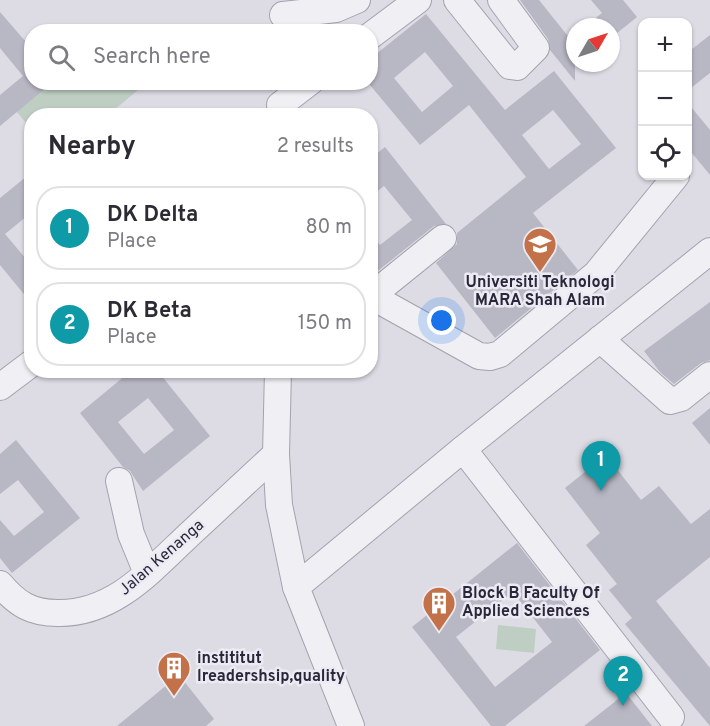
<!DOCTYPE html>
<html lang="en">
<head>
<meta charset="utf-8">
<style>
  :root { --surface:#fff; --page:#f7f7f7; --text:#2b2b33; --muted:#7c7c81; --line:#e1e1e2; --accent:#d93025 }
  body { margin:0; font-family:Overpass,sans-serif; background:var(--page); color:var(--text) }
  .controls { position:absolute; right:18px; top:18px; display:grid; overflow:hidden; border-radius:12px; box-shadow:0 2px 4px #0004 }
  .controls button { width:54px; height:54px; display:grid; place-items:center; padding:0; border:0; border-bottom:2px solid var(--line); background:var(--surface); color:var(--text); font:30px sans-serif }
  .compass { position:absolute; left:566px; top:18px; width:54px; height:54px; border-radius:50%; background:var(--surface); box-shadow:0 2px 4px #0004; rotate:51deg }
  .you { position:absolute; left:442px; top:321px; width:21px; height:21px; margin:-15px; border:4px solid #fff; border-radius:50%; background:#1a73e8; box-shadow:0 0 0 9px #1a73e833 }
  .badge { display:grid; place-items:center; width:39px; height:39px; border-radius:50%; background:var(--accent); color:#fff; font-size:20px; font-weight:700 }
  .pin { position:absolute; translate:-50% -50px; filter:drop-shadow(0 2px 3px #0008) }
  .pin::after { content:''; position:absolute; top:32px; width:21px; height:18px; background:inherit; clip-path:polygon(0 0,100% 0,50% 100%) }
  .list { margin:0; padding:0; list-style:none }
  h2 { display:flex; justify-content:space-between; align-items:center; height:78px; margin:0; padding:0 24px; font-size:26px }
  h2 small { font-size:20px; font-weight:400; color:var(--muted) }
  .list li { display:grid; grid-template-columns:39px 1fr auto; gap:18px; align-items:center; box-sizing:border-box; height:84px; margin:0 12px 12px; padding:0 12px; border:2px solid var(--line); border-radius:24px }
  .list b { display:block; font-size:22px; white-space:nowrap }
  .list p { margin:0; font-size:20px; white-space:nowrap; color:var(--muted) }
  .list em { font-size:20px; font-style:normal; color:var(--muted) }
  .icon { flex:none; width:33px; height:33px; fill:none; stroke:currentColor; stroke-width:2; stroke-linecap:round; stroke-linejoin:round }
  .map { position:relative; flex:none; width:710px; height:726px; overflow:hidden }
  .search { position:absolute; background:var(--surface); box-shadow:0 2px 4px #0004; left:24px; top:24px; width:354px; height:66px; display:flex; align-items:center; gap:15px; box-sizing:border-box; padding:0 21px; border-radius:24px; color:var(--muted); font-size:22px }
  .panel { position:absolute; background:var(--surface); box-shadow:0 2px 4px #0004; left:24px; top:108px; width:354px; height:270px; border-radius:24px }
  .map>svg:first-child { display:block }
  .green { fill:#becec2 }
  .building { fill:#b8b7c4; fill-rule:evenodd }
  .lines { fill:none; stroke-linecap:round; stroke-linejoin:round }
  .minor-casing { stroke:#a3a2ae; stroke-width:28 }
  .minor { stroke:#efeff4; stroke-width:26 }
  .labels { text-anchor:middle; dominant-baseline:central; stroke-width:5; stroke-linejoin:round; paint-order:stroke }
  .poi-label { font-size:16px; font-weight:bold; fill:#29273a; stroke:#ecebf3; text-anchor:start }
  .street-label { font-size:16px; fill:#29273a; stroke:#ecebf3 }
</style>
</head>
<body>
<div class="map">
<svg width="710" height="726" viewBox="0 0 710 726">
  <rect width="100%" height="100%" fill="#dddce5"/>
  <!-- green -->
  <g class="green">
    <path d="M40,83H132L138,90L108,115L32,116L31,129L12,106Z"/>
    <path d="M498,625L536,629L534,653L496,649Z"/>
  </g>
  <!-- building -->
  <g class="building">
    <path d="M520,0H539L575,45V81L550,50L548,39Z"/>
    <path d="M591,0H623L637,17L611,38V27H584L602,13Z"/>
    <path d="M0,12L32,49V82H53L0,126V95L23,76L0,48Z"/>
    <path d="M426,14L505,110L554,71L616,148L533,213L578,270L495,338L436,263L457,244V233L526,177L469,105L420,145L370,85V59ZM425,52L453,86L422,112L394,78ZM553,110L581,144L549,169L522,135Z"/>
    <path d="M710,35V73L687,91V53Z"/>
    <path d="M687,102L710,130V175L687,147Z"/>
    <path d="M385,147L446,224L434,226L374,274L370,270V233L380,245L412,220L384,186L370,197V159Z"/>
    <path d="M32,172V212L5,234L32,266V304L0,265V198Z"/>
    <path d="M710,302V360L701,363L674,384L660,372L644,351Z"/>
    <path d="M132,370H157L210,436L143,491L130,471L123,467L80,413ZM148,398L174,430L144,454L118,422Z"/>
    <path d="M710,408V445L692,423Z"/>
    <path d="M16,440L80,518L12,573L0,558V520L14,536L44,512L18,480L0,494V454Z"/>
    <path d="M606,455L641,500L659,486L691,524L710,509V557L656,601L710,668V726L625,624L632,618L609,590L617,584L586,545L600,533L565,488Z"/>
    <path d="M517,543L600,650L505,726H491L412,627ZM513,592L552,642L495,687L456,637Z"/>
    <path d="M179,675L214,719L206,726H117Z"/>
    <path d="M626,693L652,726H584Z"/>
  </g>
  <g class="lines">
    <defs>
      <g id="minor">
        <path d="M457,0L510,66L517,67L536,48L501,0"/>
        <path d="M283,15L336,9L357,0"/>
        <path d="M370,36L418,0"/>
        <path d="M280,105L310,82"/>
        <path d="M371,296L479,356L490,357L500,354L596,274L676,176"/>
        <path d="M370,297L443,238"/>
        <path d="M600,339L670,401L681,398L710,375"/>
        <path d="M278,370L276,454L279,505L296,587"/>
        <path d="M0,387L32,363"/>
        <path d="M463,449L671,717"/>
        <path d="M119,481L131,534L147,573"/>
        <path d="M0,584C17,604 31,613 58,613C115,614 153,568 192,532C220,506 248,480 276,454"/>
        <path d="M351,726L296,587L463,449L710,251"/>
      </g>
    </defs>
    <!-- minor casing -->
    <use href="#minor" class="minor-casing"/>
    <!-- minor -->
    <use href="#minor" class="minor"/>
  </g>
  <!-- icons -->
  <defs>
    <symbol id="university-pin" viewBox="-11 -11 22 30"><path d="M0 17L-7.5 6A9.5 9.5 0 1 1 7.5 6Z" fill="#c27149" stroke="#ecebf3"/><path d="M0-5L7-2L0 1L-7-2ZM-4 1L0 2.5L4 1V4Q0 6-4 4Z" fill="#fff"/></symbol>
    <symbol id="building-pin" viewBox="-11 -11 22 30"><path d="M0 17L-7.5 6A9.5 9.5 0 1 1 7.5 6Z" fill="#c27149" stroke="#ecebf3"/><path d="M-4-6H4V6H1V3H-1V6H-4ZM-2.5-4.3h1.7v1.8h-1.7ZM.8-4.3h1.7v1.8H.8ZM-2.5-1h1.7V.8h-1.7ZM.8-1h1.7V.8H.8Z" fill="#fff"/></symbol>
  </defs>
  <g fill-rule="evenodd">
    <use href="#university-pin" x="521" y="225" width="38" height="52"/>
    <use href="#building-pin" x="420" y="584" width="38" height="52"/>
    <use href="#building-pin" x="155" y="649" width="38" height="52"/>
  </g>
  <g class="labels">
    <!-- poi labels -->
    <g class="poi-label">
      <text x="540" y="283" text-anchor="middle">Universiti Teknologi<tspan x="540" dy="18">MARA Shah Alam</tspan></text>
      <text x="462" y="594">Block B Faculty Of<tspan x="462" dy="18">Applied Sciences</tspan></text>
      <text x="197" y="659">instititut<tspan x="197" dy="18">lreadershsip,quality</tspan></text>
    </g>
    <!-- street labels -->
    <g class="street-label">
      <text transform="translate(162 558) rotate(-41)">Jalan Kenanga</text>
    </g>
  </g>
</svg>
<div class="controls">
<button>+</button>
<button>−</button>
<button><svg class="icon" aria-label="locate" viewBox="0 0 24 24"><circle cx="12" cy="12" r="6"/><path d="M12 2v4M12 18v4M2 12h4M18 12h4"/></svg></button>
</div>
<svg class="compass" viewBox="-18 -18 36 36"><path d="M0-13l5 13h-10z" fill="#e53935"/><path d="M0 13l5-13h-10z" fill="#7c7c81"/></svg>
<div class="you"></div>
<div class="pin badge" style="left:601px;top:491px;background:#0f9aa8">1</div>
<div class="pin badge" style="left:623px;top:706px;background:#0f9aa8">2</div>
<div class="search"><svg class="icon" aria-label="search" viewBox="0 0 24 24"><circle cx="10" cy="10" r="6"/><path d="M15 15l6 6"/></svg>Search here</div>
<section class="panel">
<h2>Nearby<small>2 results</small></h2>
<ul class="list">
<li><span class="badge" style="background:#0f9aa8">1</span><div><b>DK Delta</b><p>Place</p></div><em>80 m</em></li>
<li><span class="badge" style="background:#0f9aa8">2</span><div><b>DK Beta</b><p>Place</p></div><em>150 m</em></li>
</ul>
</section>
</div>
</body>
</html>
